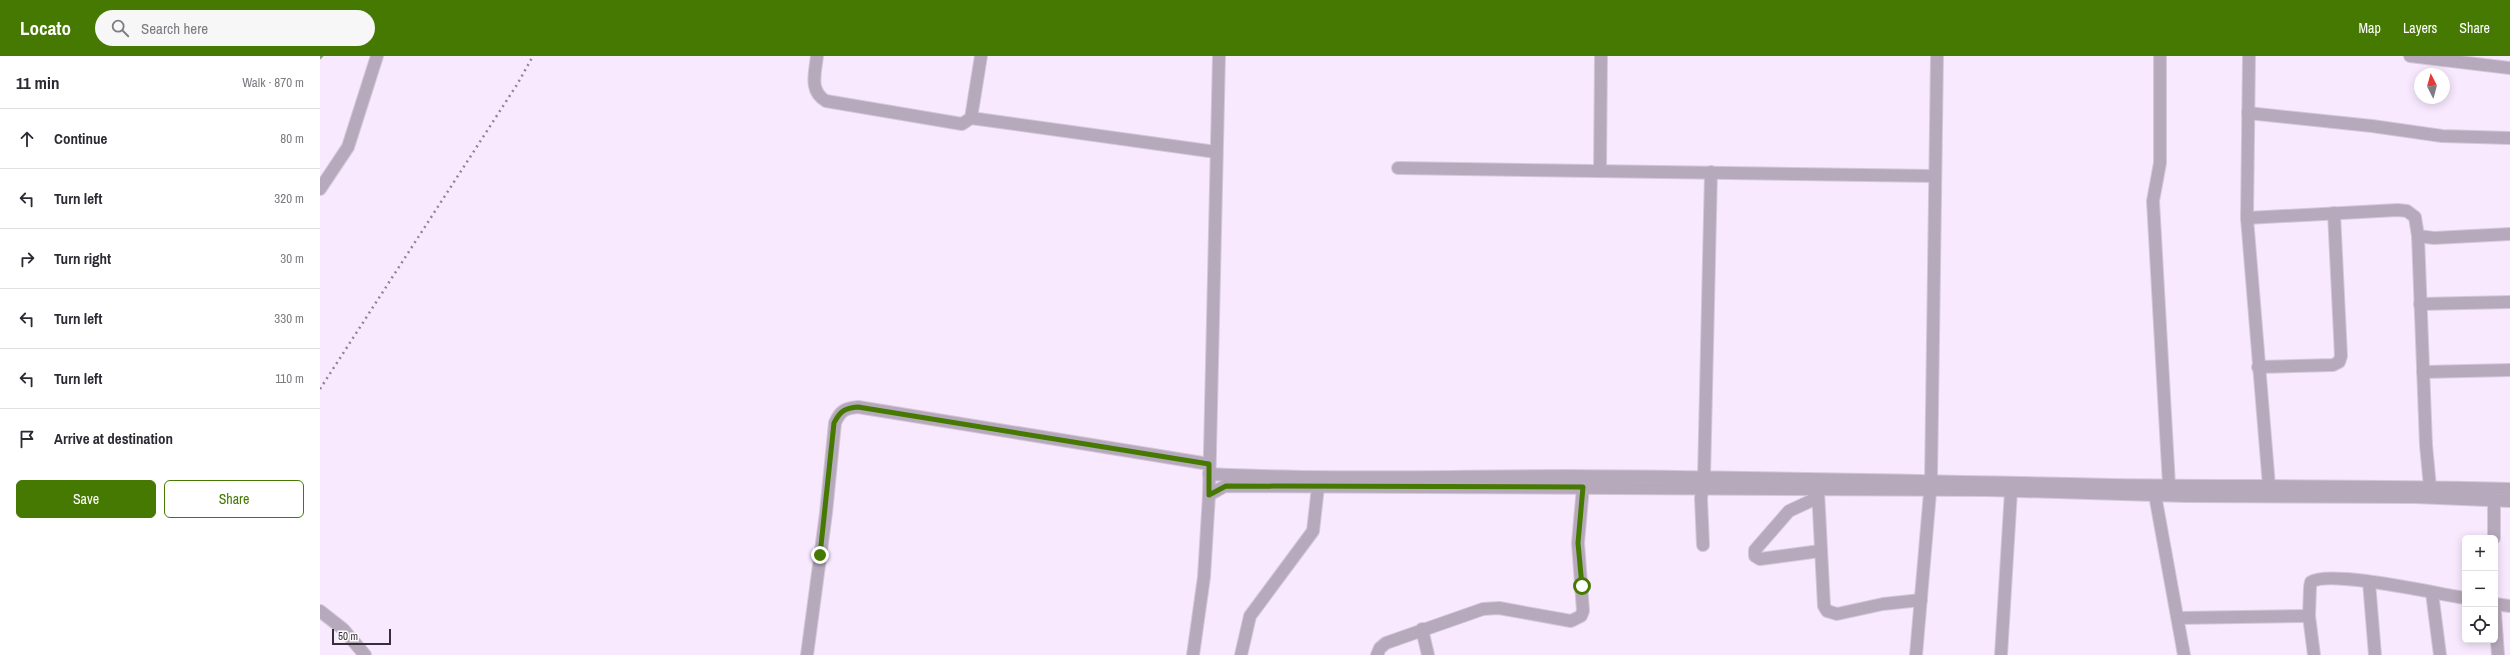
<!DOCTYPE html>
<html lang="en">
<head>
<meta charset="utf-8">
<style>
  :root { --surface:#fff; --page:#f7f7f7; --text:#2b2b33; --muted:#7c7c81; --line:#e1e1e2; --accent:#467902 }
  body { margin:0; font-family:"Archivo Narrow",sans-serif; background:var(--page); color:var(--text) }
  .controls { position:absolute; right:12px; bottom:12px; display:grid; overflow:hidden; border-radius:6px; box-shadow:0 2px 10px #0003 }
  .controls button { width:36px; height:36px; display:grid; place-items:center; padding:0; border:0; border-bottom:1px solid var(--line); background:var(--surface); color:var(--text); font:20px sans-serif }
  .compass { position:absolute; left:2094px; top:12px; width:36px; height:36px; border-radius:50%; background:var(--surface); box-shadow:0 2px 10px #0003; rotate:354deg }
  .scale { position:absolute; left:12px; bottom:10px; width:59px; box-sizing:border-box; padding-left:4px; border:2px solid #362f39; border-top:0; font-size:11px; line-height:14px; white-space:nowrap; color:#362f39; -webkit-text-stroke:3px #fcfcfc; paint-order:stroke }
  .stop { position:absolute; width:12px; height:12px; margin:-9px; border:3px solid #467902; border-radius:50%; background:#fff }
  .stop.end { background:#467902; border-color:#fff; box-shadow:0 1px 4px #0008 }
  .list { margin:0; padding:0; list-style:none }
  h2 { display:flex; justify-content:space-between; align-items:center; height:52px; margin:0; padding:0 16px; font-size:17px }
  h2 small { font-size:13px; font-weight:400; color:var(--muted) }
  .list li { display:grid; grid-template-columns:26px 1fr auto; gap:12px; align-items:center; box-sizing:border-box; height:60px; padding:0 16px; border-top:1px solid var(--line) }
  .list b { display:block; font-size:15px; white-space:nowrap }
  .list em { font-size:13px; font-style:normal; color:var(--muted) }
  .actions { display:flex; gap:8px; padding:12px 16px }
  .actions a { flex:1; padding:9px 0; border:1px solid var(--accent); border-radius:6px; text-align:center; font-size:14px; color:var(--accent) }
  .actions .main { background:var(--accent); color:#fff }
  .icon { flex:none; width:22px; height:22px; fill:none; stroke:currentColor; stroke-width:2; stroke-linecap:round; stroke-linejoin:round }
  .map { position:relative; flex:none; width:2190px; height:599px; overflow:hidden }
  header { display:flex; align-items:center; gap:24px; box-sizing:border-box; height:56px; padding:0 20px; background:var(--accent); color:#fff }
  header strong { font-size:19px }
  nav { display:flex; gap:22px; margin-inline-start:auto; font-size:14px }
  .search { width:280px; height:36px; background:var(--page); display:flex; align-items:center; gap:10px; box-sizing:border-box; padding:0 14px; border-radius:22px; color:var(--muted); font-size:15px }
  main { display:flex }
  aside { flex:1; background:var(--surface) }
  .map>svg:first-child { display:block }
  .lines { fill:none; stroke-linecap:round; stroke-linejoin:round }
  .stream { stroke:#90a87e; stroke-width:2.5 }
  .minor-casing { stroke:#d5c8db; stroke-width:14 }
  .minor { stroke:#b6a9bb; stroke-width:12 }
  .rail { stroke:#908595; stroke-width:2.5; stroke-dasharray:2 4; stroke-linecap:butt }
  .route { stroke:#467902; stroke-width:5 }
</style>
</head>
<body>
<header>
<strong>Locato</strong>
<div class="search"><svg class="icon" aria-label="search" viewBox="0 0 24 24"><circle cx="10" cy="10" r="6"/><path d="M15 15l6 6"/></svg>Search here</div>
<nav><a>Map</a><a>Layers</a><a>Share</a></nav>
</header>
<main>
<aside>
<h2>11 min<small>Walk · 870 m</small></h2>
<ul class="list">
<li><svg class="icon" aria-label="ahead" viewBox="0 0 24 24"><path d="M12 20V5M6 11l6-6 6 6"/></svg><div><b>Continue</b></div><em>80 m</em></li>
<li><svg class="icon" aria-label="left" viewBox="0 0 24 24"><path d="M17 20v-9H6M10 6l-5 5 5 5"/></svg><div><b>Turn left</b></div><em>320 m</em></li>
<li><svg class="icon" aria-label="right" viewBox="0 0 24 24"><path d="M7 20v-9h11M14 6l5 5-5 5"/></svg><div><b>Turn right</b></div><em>30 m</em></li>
<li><svg class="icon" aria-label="left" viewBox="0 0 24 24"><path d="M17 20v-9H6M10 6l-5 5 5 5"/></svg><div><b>Turn left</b></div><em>330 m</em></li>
<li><svg class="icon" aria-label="left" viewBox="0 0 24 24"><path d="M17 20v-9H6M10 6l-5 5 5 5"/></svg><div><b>Turn left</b></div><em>110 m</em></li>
<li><svg class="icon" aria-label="arrive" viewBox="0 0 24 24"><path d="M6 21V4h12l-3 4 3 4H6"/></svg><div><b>Arrive at destination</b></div></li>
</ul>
<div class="actions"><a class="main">Save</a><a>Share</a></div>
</aside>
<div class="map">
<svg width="2190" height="599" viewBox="0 0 2190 599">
  <rect width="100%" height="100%" fill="#f8e9ff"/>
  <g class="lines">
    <!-- stream -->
    <path class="stream" d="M0,2L2,0"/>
    <defs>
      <g id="minor">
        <path d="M497,0C495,18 489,35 506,45L642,68L651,62L661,0"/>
        <path d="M1840,0V107L1833,145L1849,429"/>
        <path d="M1929,0L1927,162L1949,430"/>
        <path d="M2090,0L2190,12"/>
        <path d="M1928,57L2052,70L2122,80L2190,82"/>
        <path d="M651,62L896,96"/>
        <path d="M1078,112L1614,120"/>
        <path d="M1280,115L1281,0"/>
        <path d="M0,133L28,91L57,0"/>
        <path d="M1927,162L2078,154L2087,155L2095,161L2098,180L2114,182L2190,178"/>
        <path d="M2098,180L2106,389L2110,431"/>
        <path d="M2100,248L2190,246"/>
        <path d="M1938,311L2013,309L2019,306L2021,300L2014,157"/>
        <path d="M2103,316L2190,314"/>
        <path d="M889,418C1009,424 1129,420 1249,420C1430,421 1611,425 1791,429C1924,431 2057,429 2190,433"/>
        <path d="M1498,435L1504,550L1507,555L1517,558L1563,548L1601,544"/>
        <path d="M889,439L905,430L1667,434L1866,440L2095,441L2190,445"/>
        <path d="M1835,439L1864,599"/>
        <path d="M1497,442L1469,455L1435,494V500L1440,503L1500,495"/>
        <path d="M2174,444V482"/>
        <path d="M1383,489L1381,442L1384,422L1391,116"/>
        <path d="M2049,526L2055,599"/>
        <path d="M2112,537L2120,599"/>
        <path d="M2175,548L2190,550"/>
        <path d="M0,555L23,573L45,599"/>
        <path d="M2175,557L2178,599"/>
        <path d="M1858,562L1989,560"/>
        <path d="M1102,573L1108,599"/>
        <path d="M487,599L506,457L515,367C520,355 525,352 538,351L889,408"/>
        <path d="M873,599L884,521L889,439L899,0"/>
        <path d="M921,599L930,560L993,475L998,431"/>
        <path d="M1057,599L1060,592L1066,587L1163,553L1179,552L1251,565L1261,560L1263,555L1258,487L1263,431"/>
        <path d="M1596,599L1611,425L1617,0"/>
        <path d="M1681,599L1691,435"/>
        <path d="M1994,599L1989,560L1990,531L1991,526C2009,513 2118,538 2145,542"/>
      </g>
    </defs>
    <!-- minor casing -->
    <use href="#minor" class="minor-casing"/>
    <!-- minor -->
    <use href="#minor" class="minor"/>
    <!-- rail -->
    <path class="rail" d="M0,333L198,27L213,0"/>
  </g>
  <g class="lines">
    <!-- route -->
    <path class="route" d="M500,499L514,367C520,355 525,352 538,351L889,408V439L906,430L1263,431L1258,487L1262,530"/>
  </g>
</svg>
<div class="controls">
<button>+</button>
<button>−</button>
<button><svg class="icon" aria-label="locate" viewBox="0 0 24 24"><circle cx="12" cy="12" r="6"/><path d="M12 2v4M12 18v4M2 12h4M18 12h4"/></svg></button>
</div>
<svg class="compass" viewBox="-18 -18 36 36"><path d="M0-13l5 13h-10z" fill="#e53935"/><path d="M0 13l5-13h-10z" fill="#7c7c81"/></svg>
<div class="scale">50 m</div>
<div class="stop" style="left:1262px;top:530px"></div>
<div class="stop end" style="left:500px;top:499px"></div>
</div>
</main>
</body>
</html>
